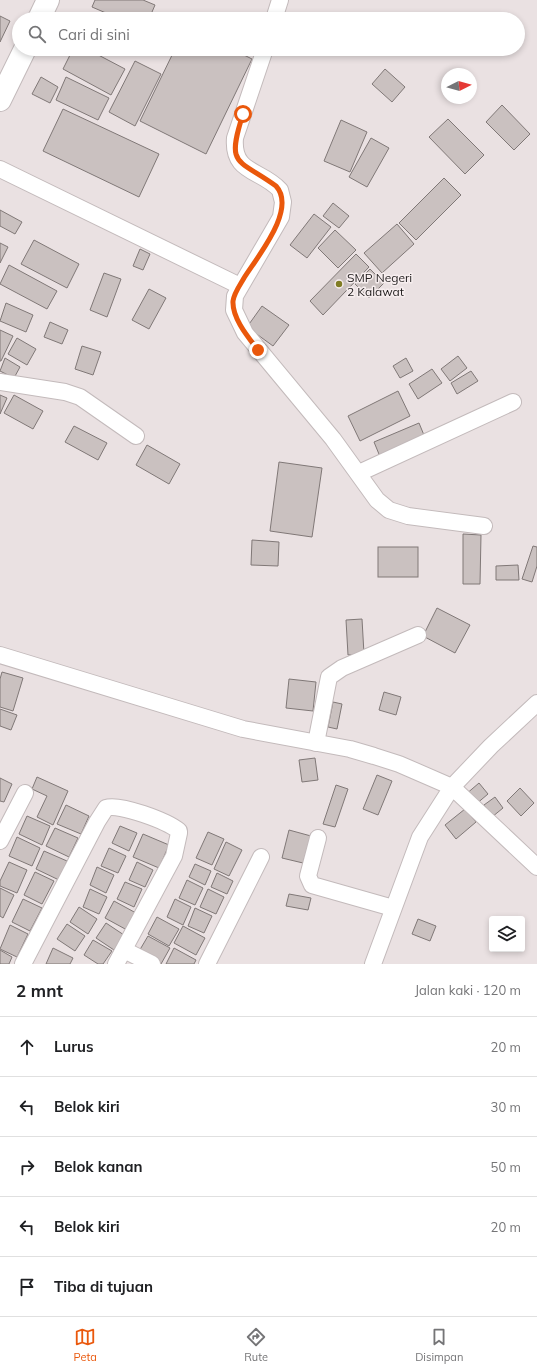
<!DOCTYPE html>
<html lang="id">
<head>
<meta charset="utf-8">
<style>
  :root { --surface:#fff; --page:#f6f6f6; --text:#202124; --muted:#757577; --line:#e0e0e0; --accent:#ea580c }
  body { margin:0; font-family:Mulish,sans-serif; background:var(--page); color:var(--text) }
  .controls { position:absolute; right:12px; bottom:12px; display:grid; overflow:hidden; border-radius:4px; box-shadow:0 2px 6px #0003 }
  .controls button { width:36px; height:36px; display:grid; place-items:center; padding:0; border:0; border-bottom:1px solid var(--line); background:var(--surface); color:var(--text); font:20px sans-serif }
  .compass { position:absolute; left:441px; top:68px; width:36px; height:36px; border-radius:50%; background:var(--surface); box-shadow:0 2px 6px #0003; rotate:84deg }
  .stop { position:absolute; width:12px; height:12px; margin:-9px; border:3px solid #ea580c; border-radius:50%; background:#fff }
  .stop.end { background:#ea580c; border-color:#fff; box-shadow:0 1px 4px #0008 }
  .list { margin:0; padding:0; list-style:none }
  h2 { display:flex; justify-content:space-between; align-items:center; height:52px; margin:0; padding:0 16px; font-size:17px }
  h2 small { font-size:13px; font-weight:400; color:var(--muted) }
  .list li { display:grid; grid-template-columns:26px 1fr auto; gap:12px; align-items:center; box-sizing:border-box; height:60px; padding:0 16px; border-top:1px solid var(--line) }
  .list b { display:block; font-size:15px; white-space:nowrap }
  .list em { font-size:13px; font-style:normal; color:var(--muted) }
  .icon { flex:none; width:22px; height:22px; fill:none; stroke:currentColor; stroke-width:2; stroke-linecap:round; stroke-linejoin:round }
  .map { position:relative; flex:none; width:537px; height:964px; overflow:hidden }
  .search { position:absolute; background:var(--surface); box-shadow:0 2px 6px #0003; left:12px; right:12px; top:12px; height:44px; display:flex; align-items:center; gap:10px; box-sizing:border-box; padding:0 14px; border-radius:22px; color:var(--muted); font-size:15px }
  .sheet { height:352px; background:var(--surface) }
  nav { display:flex; justify-content:space-around; align-items:center; box-sizing:border-box; height:56px; border-top:1px solid var(--line); background:var(--surface); font-size:11px; color:var(--muted) }
  nav a { display:grid; justify-items:center; gap:2px }
  nav .on { color:var(--accent) }
  .map>svg:first-child { display:block }
  .building { fill:#cac1c0; stroke:#807877 }
  .lines { fill:none; stroke-linecap:round; stroke-linejoin:round }
  .street-casing { stroke:#c3babb; stroke-width:18 }
  .highway-casing { stroke:#c3babb; stroke-width:24 }
  .street { stroke:#fff; stroke-width:16 }
  .highway { stroke:#fff; stroke-width:22 }
  .route { stroke:#ea580c; stroke-width:5 }
  .poi-dot { fill:#7f7c23; stroke:#f7eeef; stroke-width:1.5 }
  .labels { text-anchor:middle; dominant-baseline:central; stroke-width:3; stroke-linejoin:round; paint-order:stroke }
  .poi-label { font-size:12px; fill:#201d1d; stroke:#f7eeef; text-anchor:start }
</style>
</head>
<body>
<div class="map">
<svg width="537" height="964" viewBox="0 0 537 964">
  <rect width="100%" height="100%" fill="#eae1e2"/>
  <!-- building -->
  <g class="building">
    <path d="M95,0H143L155,5L149,19H120L92,7Z"/>
    <path d="M91,13L101,19H87Z"/>
    <path d="M0,16L10,21L0,42Z"/>
    <path d="M73,49H87L125,69L111,95L63,69Z"/>
    <path d="M175,49H232L252,59L206,154L140,121Z"/>
    <path d="M135,61L161,74L135,126L109,112Z"/>
    <path d="M385,69L405,87L392,102L372,84Z"/>
    <path d="M41,77L58,87L50,103L32,94Z"/>
    <path d="M66,77L109,98L98,120L56,100Z"/>
    <path d="M502,105L530,134L514,150L486,122Z"/>
    <path d="M63,109L159,154L139,197L43,151Z"/>
    <path d="M448,119L484,155L465,174L429,137Z"/>
    <path d="M341,120L367,132L350,172L324,161Z"/>
    <path d="M371,138L389,148L367,187L349,177Z"/>
    <path d="M444,178L461,195L416,240L399,223Z"/>
    <path d="M333,203L349,216L339,228L323,216Z"/>
    <path d="M0,210L22,222L15,234L0,226Z"/>
    <path d="M314,214L331,227L307,258L290,245Z"/>
    <path d="M397,224L414,244L382,273L364,253Z"/>
    <path d="M335,230L356,250L338,268L318,248Z"/>
    <path d="M34,240L79,264L67,288L21,264Z"/>
    <path d="M0,243L8,247L0,263Z"/>
    <path d="M140,249L150,254L143,270L133,266Z"/>
    <path d="M356,254L369,267L323,315L310,301Z"/>
    <path d="M9,265L57,291L47,309L0,284Z"/>
    <path d="M370,269L384,283L369,298L355,284Z"/>
    <path d="M104,273L121,279L107,317L90,310Z"/>
    <path d="M149,289L166,298L149,329L132,320Z"/>
    <path d="M6,303L33,315L26,332L0,321Z"/>
    <path d="M262,306L289,325L273,346L247,327Z"/>
    <path d="M50,322L68,330L62,344L44,337Z"/>
    <path d="M0,330L13,336L1,361H0Z"/>
    <path d="M17,338L36,349L27,365L8,354Z"/>
    <path d="M82,346L101,352L93,375L75,369Z"/>
    <path d="M458,356L467,368L450,381L441,369Z"/>
    <path d="M5,358L20,367L14,378L0,371Z"/>
    <path d="M406,358L413,371L400,378L393,366Z"/>
    <path d="M432,369L442,383L418,399L409,384Z"/>
    <path d="M471,371L478,381L457,394L451,383Z"/>
    <path d="M398,391L410,416L360,441L348,416Z"/>
    <path d="M0,395L7,398L0,414Z"/>
    <path d="M14,395L43,411L33,429L4,413Z"/>
    <path d="M419,423L426,440L381,459L374,442Z"/>
    <path d="M74,426L107,443L98,460L65,442Z"/>
    <path d="M147,445L180,464L169,484L136,465Z"/>
    <path d="M279,462L322,468L312,537L270,531Z"/>
    <path d="M463,534L481,535L480,584H463Z"/>
    <path d="M252,540L279,542L278,566L251,565Z"/>
    <path d="M533,546L537,547V566L532,582L522,579Z"/>
    <rect x="378" y="547" width="40" height="30"/>
    <path d="M518,565L519,580H496V566Z"/>
    <path d="M437,608L470,625L455,653L423,636Z"/>
    <path d="M362,619L364,654L348,655L346,620Z"/>
    <path d="M2,672L23,678L13,711L0,707V679Z"/>
    <path d="M289,679L316,682L313,711L286,708Z"/>
    <path d="M384,692L401,697L396,715L379,710Z"/>
    <path d="M333,702L342,704L337,729L328,727Z"/>
    <path d="M0,709L17,715L11,730L0,726Z"/>
    <path d="M315,758L318,780L302,782L299,760Z"/>
    <path d="M377,775L392,781L378,815L363,809Z"/>
    <path d="M37,777L68,791L53,825L37,817L47,796L32,789Z"/>
    <path d="M0,778L12,784L4,802L0,801Z"/>
    <path d="M479,783L488,794L475,805L465,795Z"/>
    <path d="M336,785L348,789L335,827L323,824Z"/>
    <path d="M520,788L534,803L521,816L507,801Z"/>
    <path d="M495,797L503,808L492,817L484,805Z"/>
    <path d="M66,805L89,816L81,834L57,824Z"/>
    <path d="M465,809L476,822L456,839L445,825Z"/>
    <path d="M27,816L50,826L42,845L19,834Z"/>
    <path d="M120,826L137,833L129,851L112,843Z"/>
    <path d="M55,828L78,838L69,857L46,846Z"/>
    <path d="M289,830L311,836L303,863L282,858Z"/>
    <path d="M208,832L224,839L212,865L196,858Z"/>
    <path d="M143,834L169,845L159,868L133,857Z"/>
    <path d="M17,837L40,848L32,866L9,856Z"/>
    <path d="M226,842L242,850L229,876L214,869Z"/>
    <path d="M109,848L126,856L118,873L101,866Z"/>
    <path d="M44,851L67,861L59,880L36,869Z"/>
    <path d="M9,862L27,870L17,893L0,886V881Z"/>
    <path d="M137,862L153,870L145,887L129,880Z"/>
    <path d="M195,864L211,871L205,885L189,877Z"/>
    <path d="M97,867L114,875L106,893L90,885Z"/>
    <path d="M35,872L54,881L42,904L24,895Z"/>
    <path d="M217,873L233,881L227,894L211,887Z"/>
    <path d="M187,880L203,888L195,905L179,898Z"/>
    <path d="M125,882L142,889L134,907L117,899Z"/>
    <path d="M0,888L14,895L3,918L0,916Z"/>
    <path d="M90,889L107,897L99,914L83,907Z"/>
    <path d="M208,889L224,897L216,914L200,907Z"/>
    <path d="M289,894L311,898L308,910L286,906Z"/>
    <path d="M23,899L42,908L30,931L12,922Z"/>
    <path d="M175,899L191,907L183,925L167,917Z"/>
    <path d="M114,901L136,913L127,930L105,918Z"/>
    <path d="M79,907L97,919L88,934L70,922Z"/>
    <path d="M195,908L212,916L204,933L188,926Z"/>
    <path d="M157,917L179,929L169,946L148,934Z"/>
    <path d="M418,919L436,926L430,941L412,934Z"/>
    <path d="M106,923L124,935L114,950L96,938Z"/>
    <path d="M67,924L85,936L75,951L57,939Z"/>
    <path d="M10,925L28,934L17,957L0,949Z"/>
    <path d="M183,926L205,938L196,955L174,943Z"/>
    <path d="M148,936L170,948L161,964L138,953Z"/>
    <path d="M93,940L112,951L103,964H98L84,955Z"/>
    <path d="M53,948L73,958L70,964H46Z"/>
    <path d="M174,948L196,960L194,964H166Z"/>
    <path d="M0,950L12,957L9,964H0Z"/>
  </g>
  <g class="lines">
    <defs>
      <g id="street">
        <path d="M274,19L280,0"/>
        <path d="M265,49L235,138C232,174 261,169 280,190L283,202L281,217L235,296L234,310L245,333L333,439L377,500L389,510L408,516L484,526"/>
        <path d="M0,169L240,286"/>
        <path d="M0,382L65,392L80,397L136,436"/>
        <path d="M359,473L513,402"/>
        <path d="M0,655L243,729L350,749L374,756L399,764L452,787L491,746L537,703"/>
        <path d="M316,743L329,677L342,668L418,635"/>
        <path d="M318,838L308,876L312,885L393,908"/>
        <path d="M0,841L25,793"/>
        <path d="M124,950L152,964"/>
        <path d="M23,964L97,822L106,808C119,803 167,821 179,831V833L174,856L116,964"/>
        <path d="M207,964L261,857"/>
        <path d="M373,964L420,837L452,787L537,867"/>
      </g>
      <g id="highway">
        <path d="M39,19L48,0"/>
        <path d="M0,100L25,49"/>
      </g>
    </defs>
    <!-- street casing -->
    <use href="#street" class="street-casing"/>
    <!-- highway casing -->
    <use href="#highway" class="highway-casing"/>
    <!-- street -->
    <use href="#street" class="street"/>
    <!-- highway -->
    <use href="#highway" class="highway"/>
  </g>
  <g class="lines">
    <!-- route -->
    <path class="route" d="M243,114C226,167 237,158 276,186C297,209 258,256 244,278C240,285 234,293 233,301C232,318 248,337 258,350"/>
  </g>
  <!-- markers -->
  <circle class="poi-dot" cx="339" cy="284" r="4"/>
  <g class="labels">
    <!-- poi labels -->
    <g class="poi-label">
      <text x="347" y="277">SMP Negeri<tspan x="347" dy="14">2 Kalawat</tspan></text>
    </g>
  </g>
</svg>
<div class="controls">
<button><svg class="icon" aria-label="layers" viewBox="0 0 24 24"><path d="M12 4l9 5-9 5-9-5zM3 14l9 5 9-5"/></svg></button>
</div>
<svg class="compass" viewBox="-18 -18 36 36"><path d="M0-13l5 13h-10z" fill="#e53935"/><path d="M0 13l5-13h-10z" fill="#757577"/></svg>
<div class="stop" style="left:243px;top:114px"></div>
<div class="stop end" style="left:258px;top:350px"></div>
<div class="search"><svg class="icon" aria-label="search" viewBox="0 0 24 24"><circle cx="10" cy="10" r="6"/><path d="M15 15l6 6"/></svg>Cari di sini</div>
</div>
<section class="sheet">
<h2>2 mnt<small>Jalan kaki · 120 m</small></h2>
<ul class="list">
<li><svg class="icon" aria-label="ahead" viewBox="0 0 24 24"><path d="M12 20V5M6 11l6-6 6 6"/></svg><div><b>Lurus</b></div><em>20 m</em></li>
<li><svg class="icon" aria-label="left" viewBox="0 0 24 24"><path d="M17 20v-9H6M10 6l-5 5 5 5"/></svg><div><b>Belok kiri</b></div><em>30 m</em></li>
<li><svg class="icon" aria-label="right" viewBox="0 0 24 24"><path d="M7 20v-9h11M14 6l5 5-5 5"/></svg><div><b>Belok kanan</b></div><em>50 m</em></li>
<li><svg class="icon" aria-label="left" viewBox="0 0 24 24"><path d="M17 20v-9H6M10 6l-5 5 5 5"/></svg><div><b>Belok kiri</b></div><em>20 m</em></li>
<li><svg class="icon" aria-label="arrive" viewBox="0 0 24 24"><path d="M6 21V4h12l-3 4 3 4H6"/></svg><div><b>Tiba di tujuan</b></div></li>
</ul>
</section>
<nav>
<a class="on"><svg class="icon" aria-label="map" viewBox="0 0 24 24"><path d="M3 6l6-2 6 2 6-2v14l-6 2-6-2-6 2zM9 4v14M15 6v14"/></svg>Peta</a>
<a><svg class="icon" aria-label="directions" viewBox="0 0 24 24"><path d="M12 3l9 9-9 9-9-9zM9 14v-3h6M13 9l2 2-2 2"/></svg>Rute</a>
<a><svg class="icon" aria-label="saved" viewBox="0 0 24 24"><path d="M7 4h10v16l-5-4-5 4z"/></svg>Disimpan</a>
</nav>
</body>
</html>
